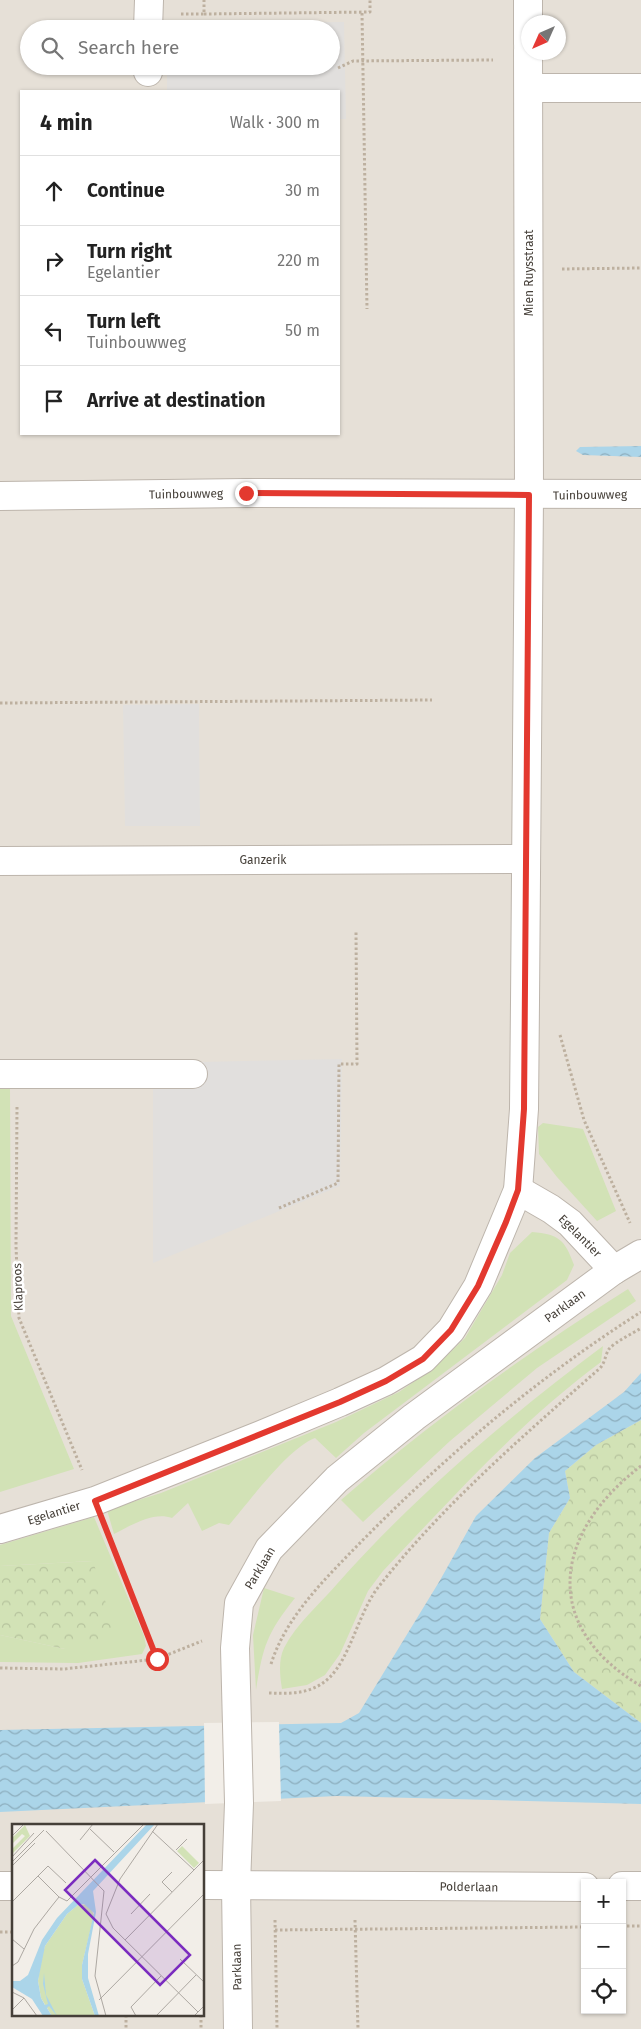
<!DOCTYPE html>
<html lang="en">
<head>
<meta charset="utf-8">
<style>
  :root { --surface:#fff; --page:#f6f6f6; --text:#222; --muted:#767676; --line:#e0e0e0 }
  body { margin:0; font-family:"Fira Sans",sans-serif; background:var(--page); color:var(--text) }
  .controls { position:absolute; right:15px; bottom:15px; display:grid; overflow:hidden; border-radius:0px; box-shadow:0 1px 4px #0004 }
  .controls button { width:45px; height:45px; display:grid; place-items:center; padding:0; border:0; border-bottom:1px solid var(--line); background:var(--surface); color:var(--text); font:25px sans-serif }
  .compass { position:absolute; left:521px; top:15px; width:45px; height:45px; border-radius:50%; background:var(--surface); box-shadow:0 1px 4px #0004; rotate:225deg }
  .stop { position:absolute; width:15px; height:15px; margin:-11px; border:4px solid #e3392f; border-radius:50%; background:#fff }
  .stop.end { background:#e3392f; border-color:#fff; box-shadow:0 1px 5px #0008 }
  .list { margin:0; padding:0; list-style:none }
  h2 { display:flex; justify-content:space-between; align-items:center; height:65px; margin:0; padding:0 20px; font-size:21px }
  h2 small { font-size:16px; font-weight:400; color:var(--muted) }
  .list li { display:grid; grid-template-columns:32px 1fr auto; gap:15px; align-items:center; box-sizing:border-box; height:70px; padding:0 20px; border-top:1px solid var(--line) }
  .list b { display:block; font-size:19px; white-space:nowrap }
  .list p { margin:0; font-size:16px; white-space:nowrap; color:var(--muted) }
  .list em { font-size:16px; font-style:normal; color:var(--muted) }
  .icon { flex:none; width:28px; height:28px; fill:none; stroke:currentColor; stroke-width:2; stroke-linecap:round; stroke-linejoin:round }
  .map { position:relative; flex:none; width:641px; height:2029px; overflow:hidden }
  .search { position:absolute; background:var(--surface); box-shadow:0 1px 4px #0004; left:20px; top:20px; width:320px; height:55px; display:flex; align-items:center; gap:12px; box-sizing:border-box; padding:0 18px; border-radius:28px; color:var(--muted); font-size:19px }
  .panel { position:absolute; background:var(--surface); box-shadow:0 1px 4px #0004; left:20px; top:90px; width:320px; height:345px; border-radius:0px }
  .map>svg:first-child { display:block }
  .residential { fill:#e6e0d7; fill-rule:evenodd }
  .grass { fill:#d2e2b6 }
  .park { fill:url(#park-crowns) }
  .parking { fill:#e1dfdd }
  .water { fill:url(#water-waves) }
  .pier { fill:#f2eee8 }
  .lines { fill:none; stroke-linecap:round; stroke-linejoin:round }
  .minor-casing { stroke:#bdb5ac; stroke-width:30 }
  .path { stroke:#bdb09f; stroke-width:3; stroke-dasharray:2.5 2.5; stroke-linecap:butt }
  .minor { stroke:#fff; stroke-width:28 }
  .route { stroke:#e3392f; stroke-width:6 }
  .labels { text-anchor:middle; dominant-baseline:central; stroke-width:5; stroke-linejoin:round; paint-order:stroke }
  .street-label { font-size:12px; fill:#453f38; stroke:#fff }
  .inset-road { fill:none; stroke:#ada8a2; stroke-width:1 }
  .view { fill:#7b2cbf; fill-opacity:0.15; stroke:#7b2cbf; stroke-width:2.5 }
  .inset-edge { fill:none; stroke:#453f38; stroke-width:2.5 }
</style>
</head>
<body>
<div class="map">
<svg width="641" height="2029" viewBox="0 0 641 2029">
  <defs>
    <pattern id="park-crowns" width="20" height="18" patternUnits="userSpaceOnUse" patternTransform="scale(1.25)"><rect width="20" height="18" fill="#d2e2b6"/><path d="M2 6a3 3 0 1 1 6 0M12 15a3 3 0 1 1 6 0" fill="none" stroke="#b6c39d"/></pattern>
    <pattern id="water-waves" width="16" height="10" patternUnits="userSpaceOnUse" patternTransform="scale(1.25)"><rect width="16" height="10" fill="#abd5e9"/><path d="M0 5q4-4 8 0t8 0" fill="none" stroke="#8daebe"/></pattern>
  </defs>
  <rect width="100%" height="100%" fill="#f2eee8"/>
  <!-- residential -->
  <path class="residential" d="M0,0H641V2029H0ZM528,22H558V52H528ZM29,29H331V66H29ZM21,91H339V434H21ZM14,1825H204V2015H14ZM585,1883H622V2010H585Z"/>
  <!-- grass -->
  <g class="grass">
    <path d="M10,1088L11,1316L74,1469L0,1492V1089Z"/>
    <path d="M543,1123L583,1129L616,1211L597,1221L557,1177L539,1154L538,1127Z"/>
    <path d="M532,1232C559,1234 565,1240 574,1265L567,1280L364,1433L336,1458L315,1438C287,1449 250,1501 229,1525L219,1523L202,1531L188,1503L172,1518C153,1511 130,1526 114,1534L107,1510L161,1493L336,1422L399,1392L434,1368L465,1338L502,1275L510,1253Z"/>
    <path d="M628,1289L636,1301L537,1368L450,1441L363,1522L341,1500C431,1421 527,1353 628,1289Z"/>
    <path d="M603,1346L601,1362C520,1422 452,1498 383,1571L368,1591L340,1654L325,1675L307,1685L282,1689C280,1677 278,1660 284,1648C296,1624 320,1604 337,1584C417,1494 507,1418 603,1346Z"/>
    <path d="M94,1517L144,1636L146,1646L142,1654L78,1663L0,1662V1635L65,1649L93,1561L0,1566V1545Z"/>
    <path d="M264,1588L295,1598C267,1633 263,1646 256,1690L253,1635Z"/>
  </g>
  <!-- park -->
  <g class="park">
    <path d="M641,1420V1723L574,1672L540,1619L549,1533L570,1498L565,1471L596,1445Z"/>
    <path d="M93,1561L109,1613L114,1635L65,1649L0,1635V1566Z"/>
  </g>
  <!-- parking -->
  <g class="parking">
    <path d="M344,22L346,119H339V91H167V66H331V29H167V24Z"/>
    <path d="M199,704L200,826H125L123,705Z"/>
    <path d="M342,1059L340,1186L153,1263V1063Z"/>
  </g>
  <!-- water -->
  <g class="water">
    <path d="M641,446V457L583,455L576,451L580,447Z"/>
    <path d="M641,1373V1420L596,1445L565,1471L570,1498L549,1533L540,1619L574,1672L641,1723V1804L337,1796L0,1812V1730L341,1723L359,1713L439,1582L476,1516L535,1458L624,1392Z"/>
  </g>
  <!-- pier -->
  <path class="pier" d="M279,1722L281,1801L205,1804L204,1723Z"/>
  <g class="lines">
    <defs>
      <g id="minor">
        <path d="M528,0V44"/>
        <path d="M148,29L149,0"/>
        <path d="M148,72V66"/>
        <path d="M529,88H641"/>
        <path d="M0,496L246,493L641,494"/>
        <path d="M0,861L526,859"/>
        <path d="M0,1074H193"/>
        <path d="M518,1190L551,1209L570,1223L614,1270"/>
        <path d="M0,1529L95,1501L261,1435L340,1402L386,1381L423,1359L451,1330L478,1286L518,1190L524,1109L525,1002L529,495L528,50"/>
        <path d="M204,1885L585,1887"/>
        <path d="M0,1886H14"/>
        <path d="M622,1886H641"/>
        <path d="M238,2029L236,1885L239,1803L235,1648L239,1603L269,1549L337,1479L414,1417L614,1270L641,1254"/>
      </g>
    </defs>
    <!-- minor casing -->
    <use href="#minor" class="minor-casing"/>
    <!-- path -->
    <g class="path">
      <path d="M362,13L367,309"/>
      <path d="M181,14H204V0"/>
      <path d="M204,14L370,12V0"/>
      <path d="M338,68L353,61L493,60"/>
      <path d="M562,269L641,268"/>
      <path d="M0,703L432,700"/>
      <path d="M560,1035L584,1120L630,1223"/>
      <path d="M17,1107L16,1246L19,1318L82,1470"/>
      <path d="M279,1208L338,1183L339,1064H357L356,932"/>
      <path d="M641,1466C554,1532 539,1626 641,1686"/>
      <path d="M107,1532L157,1659"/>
      <path d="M271,1664C286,1617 323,1581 357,1546C443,1458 537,1378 641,1312"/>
      <path d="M0,1668L64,1669L157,1659L202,1641"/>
      <path d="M269,1693C291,1694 312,1694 329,1678C351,1657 359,1610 380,1585C444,1504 522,1437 599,1369C605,1364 605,1355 609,1349C616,1341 632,1334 641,1328"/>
      <path d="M275,1920L277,2029"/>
      <path d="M355,1920L358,2029"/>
      <path d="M622,1926H641"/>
      <path d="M275,1930L585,1927"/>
      <path d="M0,1932H14"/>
      <path d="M126,2015V2029"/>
      <path d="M201,2015V2029"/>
    </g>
    <!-- minor -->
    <use href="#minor" class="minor"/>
  </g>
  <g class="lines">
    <!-- route -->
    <path class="route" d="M157,1659L95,1501L340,1402L386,1381L423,1359L451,1330L478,1286L506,1222L518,1190L524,1109L529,495L246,493"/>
  </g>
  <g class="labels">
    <!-- street labels -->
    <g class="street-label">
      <text transform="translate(529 273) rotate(-90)">Mien Ruysstraat</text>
      <text transform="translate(186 494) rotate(-1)">Tuinbouwweg</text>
      <text transform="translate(590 495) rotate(-1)">Tuinbouwweg</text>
      <text x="263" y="860">Ganzerik</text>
      <text transform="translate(580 1236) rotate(45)">Egelantier</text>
      <text transform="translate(18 1287) rotate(-92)">Klaproos</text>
      <text transform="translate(565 1306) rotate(-36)">Parklaan</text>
      <text transform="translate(54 1513) rotate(-17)">Egelantier</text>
      <text transform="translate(260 1568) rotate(-59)">Parklaan</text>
      <text transform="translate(469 1887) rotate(1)">Polderlaan</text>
      <text transform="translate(237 1967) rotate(-91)">Parklaan</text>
    </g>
  </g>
  <!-- overview -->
  <g transform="translate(12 1824)">
    <rect width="192" height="192" fill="#f2eee8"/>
    <path d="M13,1L18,12L0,30V25L13,12L10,10L0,20V14ZM170,22L187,39L182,44L165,27Z" fill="#d2e2b6"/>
    <path d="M77,80L82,91L70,141V155L83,192H40L29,174L26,157L29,135L33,122L55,90L66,81Z" fill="#d2e2b6"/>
    <path d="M135,0H143L81,67L84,88L76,130V154L87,192H83L70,155V141L82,89L72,80L66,81L55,90L33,122L26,157L29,174L33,181L36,180L31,160L32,149L34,171L45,192L37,182L35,184L40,192H31L20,175L0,163V157H8L16,151L30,116L45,94Z" fill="#abd5e9"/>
    <path class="inset-road" d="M146,0L108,55L94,90L101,104L186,188M78,5L102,28M34,7L92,67L83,152L94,192M0,12L12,0M68,16L81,0M164,26L175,15M0,33L22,9M0,38L32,6M0,42L23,19M182,46L193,35M160,48L150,58L160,68M26,52L36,42L54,59M0,78L26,52L47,73M119,90L138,70M0,115L12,125M113,116L182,46L140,7M168,135L193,159M0,142L6,138L22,105L39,83L47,73L55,77L132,0M0,168L12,174L25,192M87,176L193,69M0,186L12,174M124,192L119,183L149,152M144,192L184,151M182,192L193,181"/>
    <path class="view" d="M83,36L178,131L148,161L53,66Z"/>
    <rect width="192" height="192" class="inset-edge"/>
  </g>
</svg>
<div class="controls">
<button>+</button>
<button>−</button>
<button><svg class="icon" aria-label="locate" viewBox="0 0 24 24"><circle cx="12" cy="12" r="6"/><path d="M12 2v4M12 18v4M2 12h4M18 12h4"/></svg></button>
</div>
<svg class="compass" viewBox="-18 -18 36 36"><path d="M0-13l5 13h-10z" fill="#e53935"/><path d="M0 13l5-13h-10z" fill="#767676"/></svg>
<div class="stop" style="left:157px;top:1659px"></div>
<div class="stop end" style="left:246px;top:493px"></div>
<div class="search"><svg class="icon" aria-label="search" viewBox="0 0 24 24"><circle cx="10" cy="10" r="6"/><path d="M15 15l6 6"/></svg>Search here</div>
<section class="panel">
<h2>4 min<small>Walk · 300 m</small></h2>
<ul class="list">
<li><svg class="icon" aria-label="ahead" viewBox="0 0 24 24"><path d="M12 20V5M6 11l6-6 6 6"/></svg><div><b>Continue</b></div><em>30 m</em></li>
<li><svg class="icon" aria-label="right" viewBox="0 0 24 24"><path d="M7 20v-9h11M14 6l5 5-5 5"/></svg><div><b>Turn right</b><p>Egelantier</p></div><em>220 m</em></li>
<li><svg class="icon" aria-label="left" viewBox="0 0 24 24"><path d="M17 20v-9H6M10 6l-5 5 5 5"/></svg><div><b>Turn left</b><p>Tuinbouwweg</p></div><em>50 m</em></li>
<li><svg class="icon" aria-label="arrive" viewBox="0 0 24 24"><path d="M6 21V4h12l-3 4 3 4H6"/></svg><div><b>Arrive at destination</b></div></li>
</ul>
</section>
</div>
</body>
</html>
